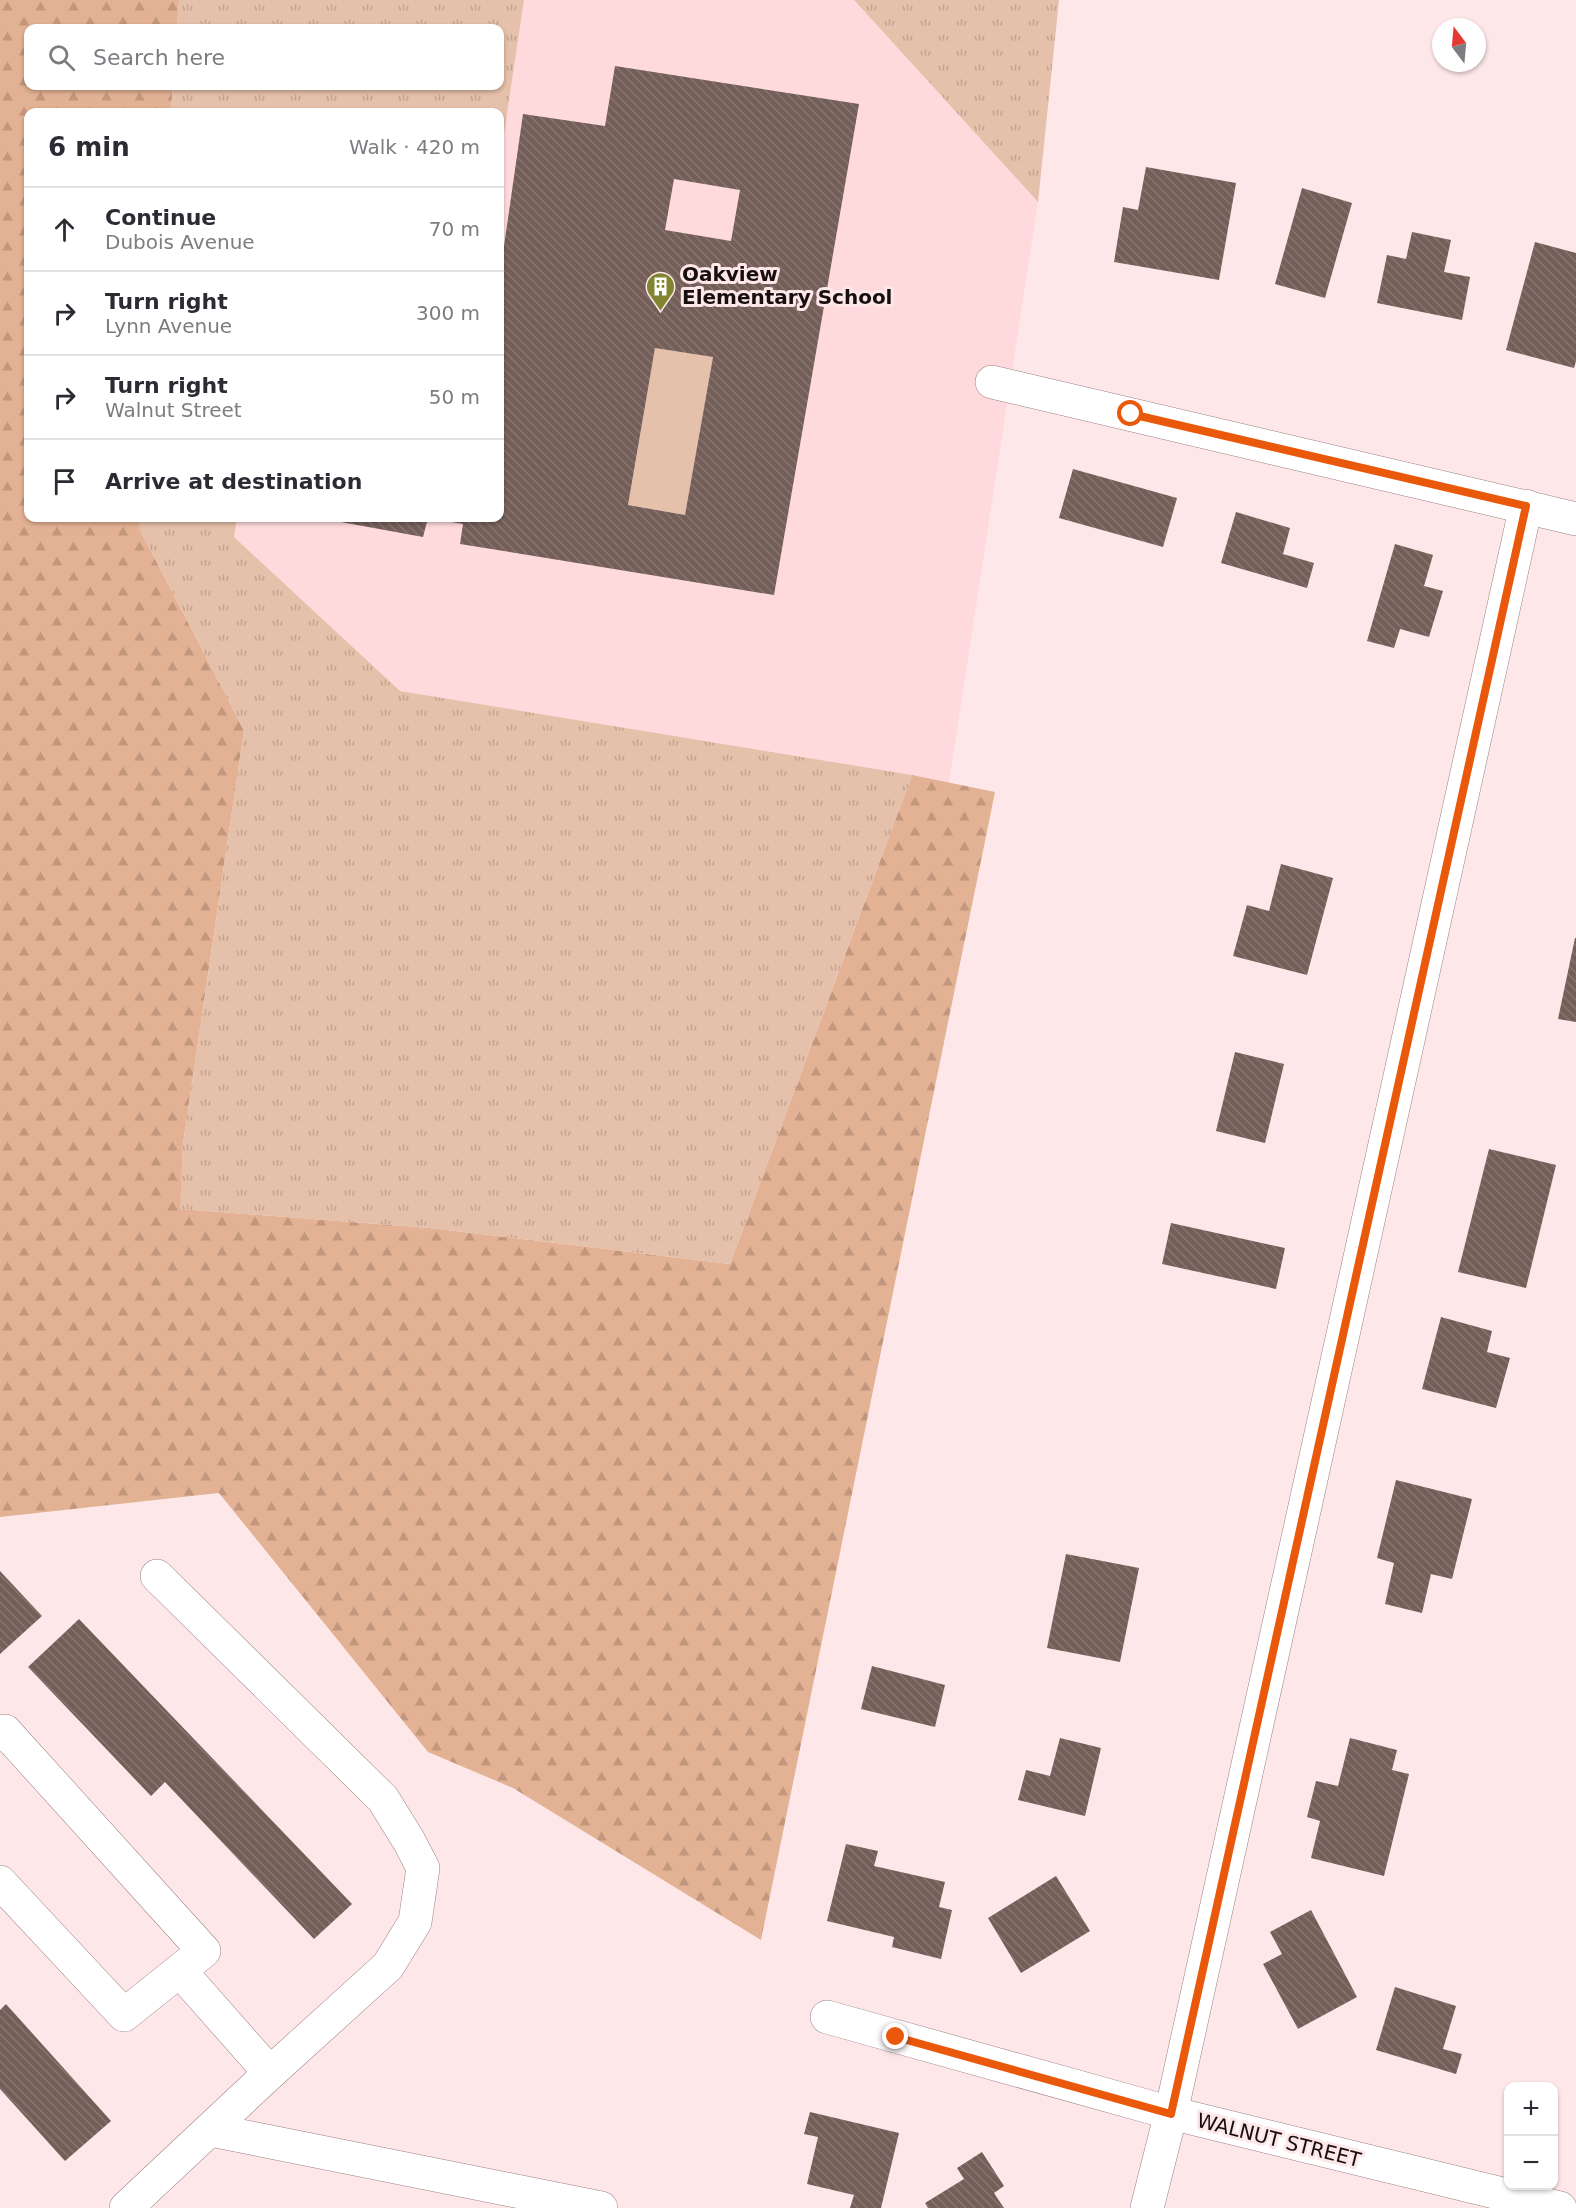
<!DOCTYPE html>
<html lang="en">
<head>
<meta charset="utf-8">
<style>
  :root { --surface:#fff; --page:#f2f2f3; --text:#2b2b33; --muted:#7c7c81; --line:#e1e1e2 }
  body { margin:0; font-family:"DejaVu Sans",sans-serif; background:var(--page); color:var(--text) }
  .controls { position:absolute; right:18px; bottom:18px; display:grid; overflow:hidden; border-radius:12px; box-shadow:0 2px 4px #0004 }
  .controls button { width:54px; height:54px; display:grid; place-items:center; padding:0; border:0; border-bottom:2px solid var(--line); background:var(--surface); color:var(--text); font:30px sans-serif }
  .compass { position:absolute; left:1432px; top:18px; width:54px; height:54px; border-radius:50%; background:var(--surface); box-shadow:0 2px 4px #0004; rotate:344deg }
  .stop { position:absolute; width:18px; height:18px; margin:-14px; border:4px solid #ea580c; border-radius:50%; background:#fff }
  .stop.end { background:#ea580c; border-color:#fff; box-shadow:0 2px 6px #0008 }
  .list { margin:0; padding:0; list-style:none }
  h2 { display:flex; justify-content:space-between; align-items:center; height:78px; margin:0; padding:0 24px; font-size:26px }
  h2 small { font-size:20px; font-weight:400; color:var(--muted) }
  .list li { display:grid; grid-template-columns:39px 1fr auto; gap:18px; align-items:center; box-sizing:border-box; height:84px; padding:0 24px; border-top:2px solid var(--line) }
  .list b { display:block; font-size:22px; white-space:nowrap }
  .list p { margin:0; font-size:20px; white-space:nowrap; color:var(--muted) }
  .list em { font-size:20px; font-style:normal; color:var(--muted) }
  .icon { flex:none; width:33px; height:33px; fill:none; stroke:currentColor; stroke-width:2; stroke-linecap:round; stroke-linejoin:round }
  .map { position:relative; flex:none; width:1576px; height:2208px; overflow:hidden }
  .search { position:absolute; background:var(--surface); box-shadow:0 2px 4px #0004; left:24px; top:24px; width:480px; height:66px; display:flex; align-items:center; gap:15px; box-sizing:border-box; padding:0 21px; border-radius:12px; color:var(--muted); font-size:22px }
  .panel { position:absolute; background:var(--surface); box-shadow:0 2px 4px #0004; left:24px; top:108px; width:480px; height:414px; border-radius:12px }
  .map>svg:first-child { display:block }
  .built { fill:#ffdadd }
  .green { fill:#e5c0aa }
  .forest { fill:url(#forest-firs) }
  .park { fill:url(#park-tufts) }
  .building { fill:url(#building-back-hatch); fill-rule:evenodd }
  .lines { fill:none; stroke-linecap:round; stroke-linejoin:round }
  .minor-casing { stroke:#9b8183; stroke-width:34 }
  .minor { stroke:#fff; stroke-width:33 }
  .route { stroke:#ea580c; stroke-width:8 }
  .labels { text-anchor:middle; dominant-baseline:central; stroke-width:6; stroke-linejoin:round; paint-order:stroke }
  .poi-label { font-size:20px; font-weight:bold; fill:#170e0e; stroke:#fee7e9; text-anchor:start }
  .street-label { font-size:20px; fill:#170e0e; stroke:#fee7e9 }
</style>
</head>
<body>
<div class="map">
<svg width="1576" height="2208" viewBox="0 0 1576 2208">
  <defs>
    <pattern id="forest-firs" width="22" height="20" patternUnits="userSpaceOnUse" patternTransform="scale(1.5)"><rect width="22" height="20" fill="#e3b193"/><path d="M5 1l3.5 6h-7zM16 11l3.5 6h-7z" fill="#c2977e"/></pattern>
    <pattern id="park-tufts" width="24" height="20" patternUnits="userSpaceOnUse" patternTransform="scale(1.5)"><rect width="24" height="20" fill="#e5c0aa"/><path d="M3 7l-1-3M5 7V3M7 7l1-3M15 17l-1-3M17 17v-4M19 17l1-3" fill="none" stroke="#c4a491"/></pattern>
    <pattern id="building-back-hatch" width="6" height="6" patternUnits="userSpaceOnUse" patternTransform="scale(1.5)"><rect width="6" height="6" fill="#745e58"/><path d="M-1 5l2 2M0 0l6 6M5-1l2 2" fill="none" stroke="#857470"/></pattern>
  </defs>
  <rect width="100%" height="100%" fill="#fee7e9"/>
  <!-- built -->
  <path class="built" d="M524,0H854L1038,202L949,783L400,691L234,537L237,518H500V160Z"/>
  <!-- green -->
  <path class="green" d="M655,348L713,357L685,515L628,505Z"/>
  <!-- forest -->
  <path class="forest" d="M0,0H179L177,28H28V86H173L171,112H28V518H139V528L244,730L183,1144L181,1209L430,1228L730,1264L912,775L995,792L761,1940L513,1788L428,1752L219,1493L0,1517Z"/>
  <!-- park -->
  <g class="park">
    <path d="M179,0H524L500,160V112H171L173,86H500V28H177Z"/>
    <path d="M854,0H1059L1038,202Z"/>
    <path d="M139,518H237L234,537L400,691L912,775L730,1264L430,1228L180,1209L183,1144L244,730L139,528Z"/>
  </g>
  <!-- building -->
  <g class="building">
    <path d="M615,66L859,104L774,595L460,544L463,524L434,519L500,518V274L523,114L605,126ZM674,179L740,190L731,241L665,230ZM655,348L713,357L685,515L628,505Z"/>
    <path d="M1146,167L1236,183L1219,280L1114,262L1123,207L1138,210Z"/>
    <path d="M1302,188L1352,203L1325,298L1275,284Z"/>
    <path d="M1412,232L1451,240L1444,272L1470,277L1462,320L1377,303L1387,255L1406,259Z"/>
    <path d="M1535,242L1576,253V361L1574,368L1506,350Z"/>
    <path d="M1073,469L1177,498L1163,547L1059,518Z"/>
    <path d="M1236,512L1290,528L1283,554L1314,563L1307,588L1221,563Z"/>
    <path d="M319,518H428L423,537Z"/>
    <path d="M1395,544L1433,555L1424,586L1443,591L1429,637L1400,629L1394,648L1367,641Z"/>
    <path d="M1281,864L1333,878L1307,975L1233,956L1247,905L1269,911Z"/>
    <path d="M1575,938H1576V1022L1558,1019Z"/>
    <path d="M1235,1052L1284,1064L1265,1143L1216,1131Z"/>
    <path d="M1489,1149L1556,1165L1526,1288L1458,1272Z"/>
    <path d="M1171,1223L1285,1248L1276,1289L1162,1264Z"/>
    <path d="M1441,1317L1492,1331L1487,1352L1510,1358L1496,1408L1422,1389Z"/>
    <path d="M1396,1480L1472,1499L1452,1579L1431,1574L1422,1613L1385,1604L1394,1563L1377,1558Z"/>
    <path d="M1066,1554L1139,1568L1120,1662L1047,1648Z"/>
    <path d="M0,1571L42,1616L0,1654Z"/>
    <path d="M79,1619L352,1904L314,1939L165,1782L151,1796L28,1667Z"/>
    <path d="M872,1666L945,1685L935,1727L861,1709Z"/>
    <path d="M1060,1738L1101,1748L1085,1816L1018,1800L1026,1770L1050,1776Z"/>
    <path d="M1350,1738L1397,1750L1392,1770L1409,1774L1384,1876L1311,1858L1320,1821L1307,1817L1316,1781L1338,1786Z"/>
    <path d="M846,1844L878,1851L874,1866L945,1882L939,1907L952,1910L941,1959L892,1947L894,1937L827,1921Z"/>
    <path d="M1056,1876L1090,1931L1021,1973L988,1918Z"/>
    <path d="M1311,1910L1357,1997L1298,2029L1263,1964L1282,1954L1270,1932Z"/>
    <path d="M1395,1987L1456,2006L1443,2049L1462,2054L1456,2074L1376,2050Z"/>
    <path d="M6,2004L111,2121L65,2161L0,2089V2010Z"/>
    <path d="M810,2112L899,2133L881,2208H850L854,2195L807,2184L818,2137L804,2134Z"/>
    <path d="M982,2152L1004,2186L994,2193L1004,2208H928L925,2203L964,2179L957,2168Z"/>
  </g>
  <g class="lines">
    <defs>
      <g id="minor">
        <path d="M992,382L1576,519"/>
        <path d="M0,1735L5,1731L204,1951L124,2015L0,1882"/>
        <path d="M180,1971L270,2073"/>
        <path d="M827,2017L1171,2113L1560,2208"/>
        <path d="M211,2130L601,2208"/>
        <path d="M126,2208L270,2073L388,1966L415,1922L423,1868L409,1841L383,1799L157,1576"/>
        <path d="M1147,2208L1171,2113L1526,506"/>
      </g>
    </defs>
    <!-- minor casing -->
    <use href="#minor" class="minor-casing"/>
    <!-- minor -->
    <use href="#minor" class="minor"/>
  </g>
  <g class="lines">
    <!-- route -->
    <path class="route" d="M896,2037L1171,2114L1526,506L1131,414"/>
  </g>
  <!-- icons -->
  <defs>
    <symbol id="building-pin" viewBox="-11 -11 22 30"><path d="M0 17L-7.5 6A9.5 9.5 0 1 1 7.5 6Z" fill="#828530" stroke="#fee7e9"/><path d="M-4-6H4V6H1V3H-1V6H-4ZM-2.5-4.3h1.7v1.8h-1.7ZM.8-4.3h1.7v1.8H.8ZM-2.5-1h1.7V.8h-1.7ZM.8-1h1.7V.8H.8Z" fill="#fff"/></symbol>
  </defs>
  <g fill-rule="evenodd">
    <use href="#building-pin" x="644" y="270" width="33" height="45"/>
  </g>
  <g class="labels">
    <!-- poi labels -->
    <g class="poi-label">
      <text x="682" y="274">Oakview<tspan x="682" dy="23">Elementary School</tspan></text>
    </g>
    <!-- street labels -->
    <g class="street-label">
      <text transform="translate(1279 2140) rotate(14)">WALNUT STREET</text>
    </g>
  </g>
</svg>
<div class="controls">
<button>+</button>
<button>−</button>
</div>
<svg class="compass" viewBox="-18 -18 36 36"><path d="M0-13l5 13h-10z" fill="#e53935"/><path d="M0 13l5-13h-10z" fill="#7c7c81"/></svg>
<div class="stop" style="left:1131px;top:414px"></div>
<div class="stop end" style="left:896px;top:2037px"></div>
<div class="search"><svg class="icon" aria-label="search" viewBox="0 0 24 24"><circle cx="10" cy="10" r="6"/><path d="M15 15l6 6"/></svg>Search here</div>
<section class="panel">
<h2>6 min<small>Walk · 420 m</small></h2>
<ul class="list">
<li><svg class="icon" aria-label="ahead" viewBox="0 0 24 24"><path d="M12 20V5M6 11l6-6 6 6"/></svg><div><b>Continue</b><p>Dubois Avenue</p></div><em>70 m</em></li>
<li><svg class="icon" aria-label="right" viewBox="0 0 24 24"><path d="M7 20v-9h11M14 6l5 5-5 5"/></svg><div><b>Turn right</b><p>Lynn Avenue</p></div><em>300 m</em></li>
<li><svg class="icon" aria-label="right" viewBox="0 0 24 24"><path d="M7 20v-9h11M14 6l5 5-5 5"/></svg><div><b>Turn right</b><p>Walnut Street</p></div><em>50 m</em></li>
<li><svg class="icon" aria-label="arrive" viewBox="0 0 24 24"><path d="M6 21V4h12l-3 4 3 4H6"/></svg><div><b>Arrive at destination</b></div></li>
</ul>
</section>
</div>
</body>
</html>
